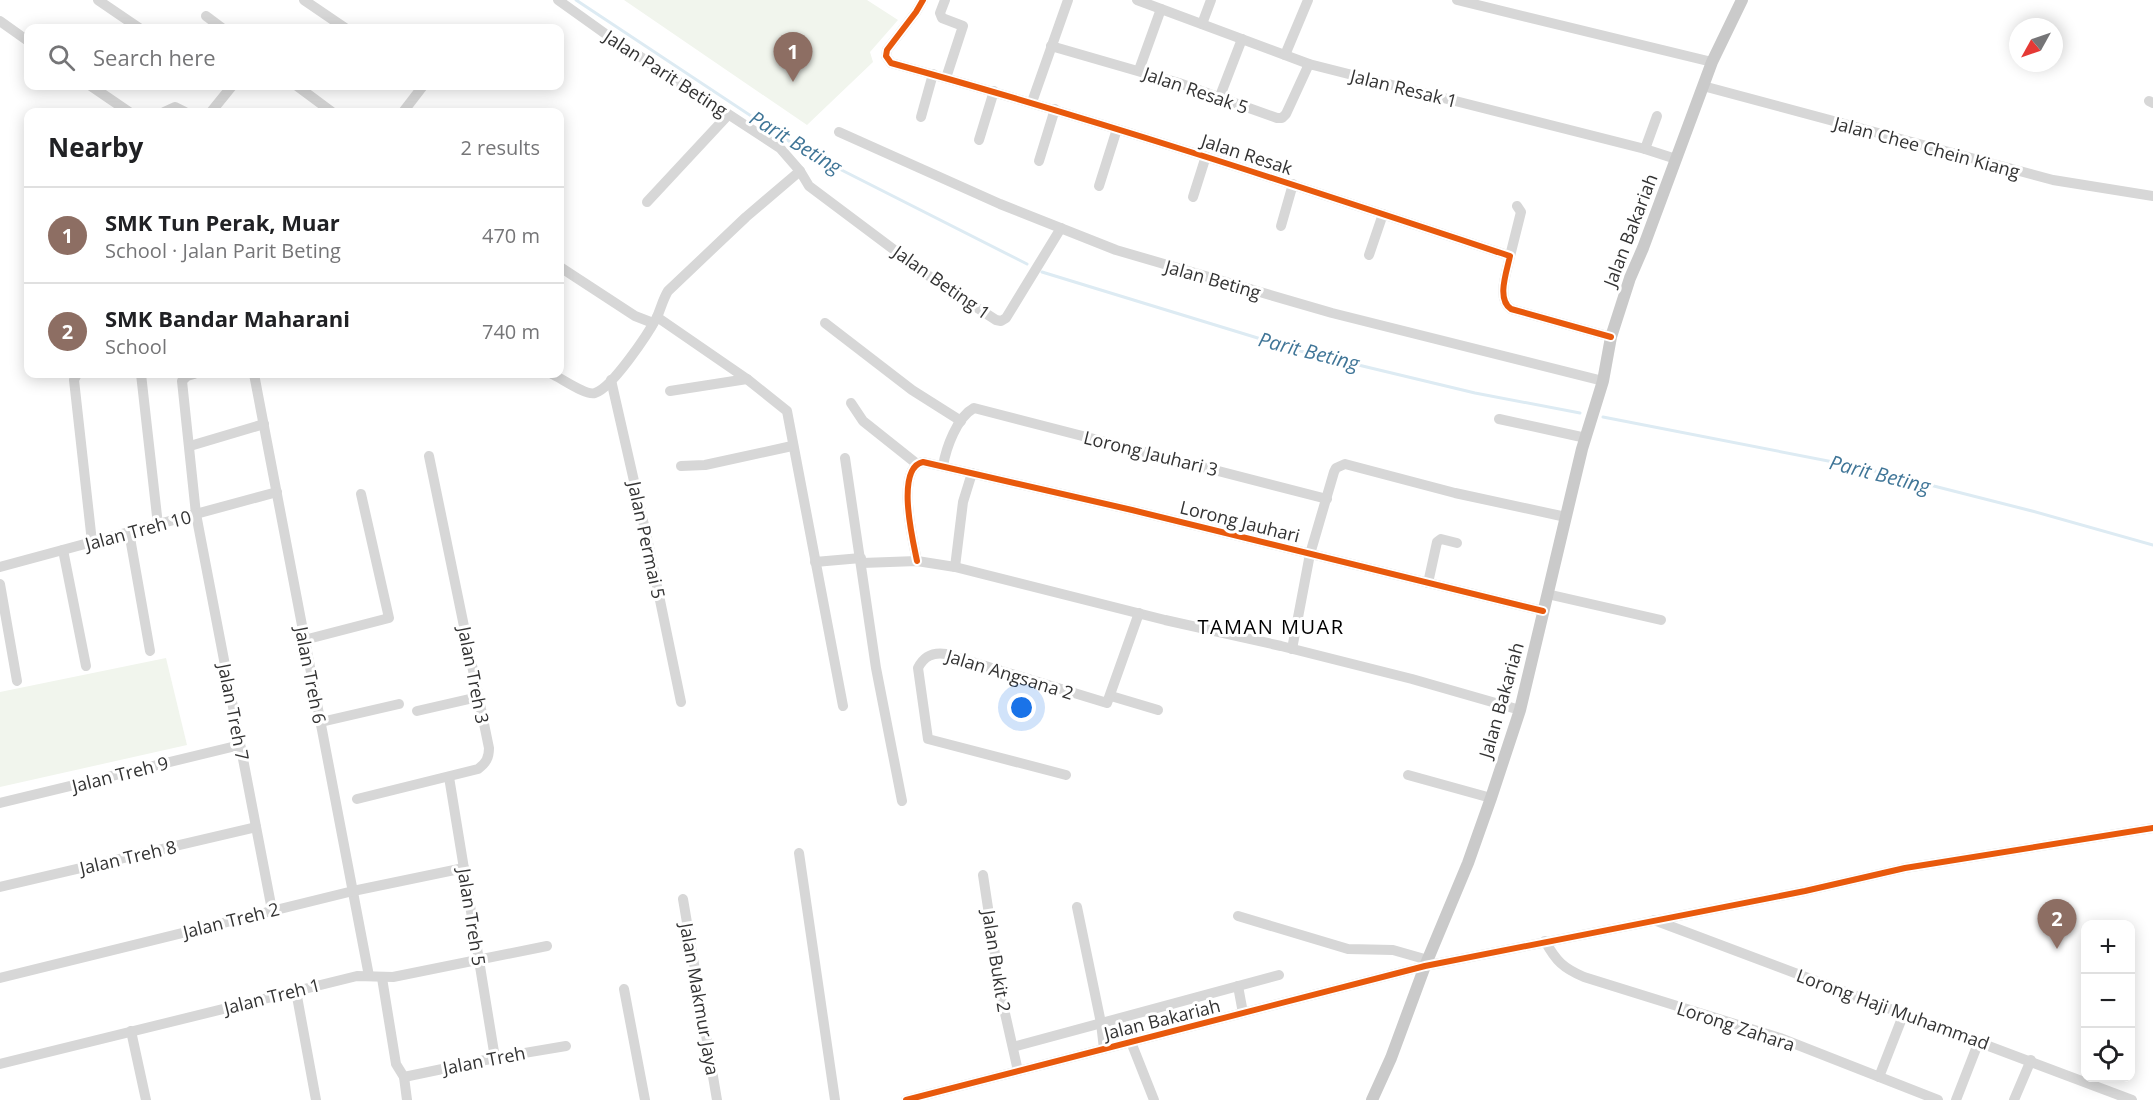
<!DOCTYPE html>
<html lang="en">
<head>
<meta charset="utf-8">
<style>
  :root { --surface:#fff; --page:#f2f2f2; --text:#202124; --muted:#757577; --line:#e0e0e0; --accent:#7a7a7a }
  body { margin:0; font-family:"Open Sans",sans-serif; background:var(--page); color:var(--text) }
  .controls { position:absolute; right:18px; bottom:18px; display:grid; overflow:hidden; border-radius:12px; box-shadow:0 3px 15px #0003 }
  .controls button { width:54px; height:54px; display:grid; place-items:center; padding:0; border:0; border-bottom:2px solid var(--line); background:var(--surface); color:var(--text); font:30px sans-serif }
  .compass { position:absolute; left:2009px; top:18px; width:54px; height:54px; border-radius:50%; background:var(--surface); box-shadow:0 3px 15px #0003; rotate:230deg }
  .you { position:absolute; left:1022px; top:708px; width:21px; height:21px; margin:-15px; border:4px solid #fff; border-radius:50%; background:#1a73e8; box-shadow:0 0 0 9px #1a73e833 }
  .badge { display:grid; place-items:center; width:39px; height:39px; border-radius:50%; background:var(--accent); color:#fff; font-size:20px; font-weight:700 }
  .pin { position:absolute; translate:-50% -50px; filter:drop-shadow(0 2px 3px #0008) }
  .pin::after { content:''; position:absolute; top:32px; width:21px; height:18px; background:inherit; clip-path:polygon(0 0,100% 0,50% 100%) }
  .list { margin:0; padding:0; list-style:none }
  h2 { display:flex; justify-content:space-between; align-items:center; height:78px; margin:0; padding:0 24px; font-size:26px }
  h2 small { font-size:20px; font-weight:400; color:var(--muted) }
  .list li { display:grid; grid-template-columns:39px 1fr auto; gap:18px; align-items:center; box-sizing:border-box; height:96px; padding:0 24px; border-top:2px solid var(--line) }
  .list b { display:block; font-size:22px; white-space:nowrap }
  .list p { margin:0; font-size:20px; white-space:nowrap; color:var(--muted) }
  .list em { font-size:20px; font-style:normal; color:var(--muted) }
  .icon { flex:none; width:33px; height:33px; fill:none; stroke:currentColor; stroke-width:2; stroke-linecap:round; stroke-linejoin:round }
  .map { position:relative; flex:none; width:2153px; height:1100px; overflow:hidden }
  .search { position:absolute; background:var(--surface); box-shadow:0 3px 15px #0003; left:24px; top:24px; width:540px; height:66px; display:flex; align-items:center; gap:15px; box-sizing:border-box; padding:0 21px; border-radius:12px; color:var(--muted); font-size:22px }
  .panel { position:absolute; background:var(--surface); box-shadow:0 3px 15px #0003; left:24px; top:108px; width:540px; height:270px; border-radius:12px }
  .map>svg:first-child { display:block }
  .green { fill:#f1f5ed }
  .lines { fill:none; stroke-linecap:round; stroke-linejoin:round }
  .stream { stroke:#ddebf3; stroke-width:3 }
  .minor { stroke:#d7d7d7; stroke-width:10 }
  .major { stroke:#cacaca; stroke-width:12 }
  .cycleway-casing { stroke:#fff; stroke-width:10 }
  .cycleway { stroke:#e8590c; stroke-width:6 }
  .labels { text-anchor:middle; dominant-baseline:central; stroke-width:6; stroke-linejoin:round; paint-order:stroke }
  .street-label { font-size:18px; fill:#333; stroke:#fff }
  .water-label { font-size:20px; font-style:italic; fill:#3f7597; stroke:#fff }
  .neighbourhood-label { font-size:20px; letter-spacing:1.5px; fill:#000; stroke:#fff }
</style>
</head>
<body>
<div class="map">
<svg width="2153" height="1100" viewBox="0 0 2153 1100">
  <rect width="100%" height="100%" fill="#fff"/>
  <!-- green -->
  <g class="green">
    <path d="M624,0H867L898,20L870,52L873,62L807,125Z"/>
    <path d="M166,658L187,745L0,787V692Z"/>
  </g>
  <g class="lines">
    <!-- stream -->
    <g class="stream">
      <path d="M576,0L804,151L1027,264"/>
      <path d="M1042,272L1300,351L1475,393L1580,413"/>
      <path d="M1603,417L1859,467L2032,511L2153,545"/>
    </g>
    <!-- minor -->
    <g class="minor">
      <path d="M98,0L139,28"/>
      <path d="M304,0L345,28"/>
      <path d="M558,0L607,35L780,148L800,171L809,186L933,279L996,320L1001,321L1006,318L1061,228"/>
      <path d="M923,0L916,12L887,50L886,56L891,63C1099,120 1304,188 1510,256C1507,271 1496,299 1511,309L1611,337"/>
      <path d="M945,0L940,13L942,18L963,26L946,78"/>
      <path d="M1137,0L1309,64L1645,149L1676,159"/>
      <path d="M1457,0L1712,62"/>
      <path d="M206,16L222,28"/>
      <path d="M0,21L28,41"/>
      <path d="M1202,24L1211,0"/>
      <path d="M1051,46L1179,83L1277,118H1282L1286,114L1309,64"/>
      <path d="M1285,55L1308,0"/>
      <path d="M1139,70L1161,9"/>
      <path d="M91,86L129,112"/>
      <path d="M297,86L332,112"/>
      <path d="M1703,86L2053,180L2153,196"/>
      <path d="M1220,96L1242,39"/>
      <path d="M2149,101L2153,103"/>
      <path d="M1032,102L1068,0"/>
      <path d="M164,112L175,107L185,112"/>
      <path d="M211,112L232,86"/>
      <path d="M403,112L423,86"/>
      <path d="M921,117L933,74"/>
      <path d="M839,132L1000,204L1116,250L1332,313L1603,381"/>
      <path d="M979,140L994,91"/>
      <path d="M1645,149L1657,116"/>
      <path d="M1039,161L1055,109"/>
      <path d="M1099,186L1117,129"/>
      <path d="M1193,197L1206,156"/>
      <path d="M647,202L728,115"/>
      <path d="M1281,226L1293,184"/>
      <path d="M1369,255L1383,214"/>
      <path d="M1510,256L1521,212L1517,206"/>
      <path d="M560,267L635,316L653,323"/>
      <path d="M657,317L747,379L787,411L843,706"/>
      <path d="M825,323L912,390L961,421"/>
      <path d="M77,374L74,380L92,542"/>
      <path d="M141,374L158,525"/>
      <path d="M194,374L187,376L182,381L196,514L272,910"/>
      <path d="M254,374L369,976"/>
      <path d="M552,374C561,378 586,396 595,393C612,388 648,334 657,317C661,308 663,299 668,291L746,217L800,171"/>
      <path d="M611,380L649,547L681,702"/>
      <path d="M670,391L747,379"/>
      <path d="M851,403L863,421L917,464"/>
      <path d="M1499,419L1586,438"/>
      <path d="M190,446L264,424"/>
      <path d="M845,458L876,668L902,801"/>
      <path d="M681,466L705,465L792,446"/>
      <path d="M943,466C946,448 957,417 974,408L1327,499"/>
      <path d="M129,532L150,651"/>
      <path d="M63,550L86,666"/>
      <path d="M917,561C913,541 895,468 923,462L1132,510L1543,611"/>
      <path d="M815,562L861,558"/>
      <path d="M862,563L917,561L955,567L1165,620L1281,646L1412,679L1520,710"/>
      <path d="M0,567L277,492"/>
      <path d="M955,567L963,502L972,473"/>
      <path d="M1428,583L1437,542L1441,539L1457,543"/>
      <path d="M0,584L17,681"/>
      <path d="M1547,594L1661,620"/>
      <path d="M304,640L389,618L361,494"/>
      <path d="M1292,649L1310,554L1334,472L1336,468L1345,464L1455,493L1566,517"/>
      <path d="M1111,696L1158,710"/>
      <path d="M417,711L478,697"/>
      <path d="M321,722L399,704"/>
      <path d="M1066,775L928,739L918,668C924,656 933,652 946,654L1107,703L1139,613"/>
      <path d="M1408,775L1491,798"/>
      <path d="M449,777L495,1058"/>
      <path d="M357,799L478,769C486,763 489,758 489,748L429,456"/>
      <path d="M0,803L240,745"/>
      <path d="M799,853L835,1100"/>
      <path d="M983,875L1002,1000L1018,1071"/>
      <path d="M0,887L256,827"/>
      <path d="M683,899L717,1100"/>
      <path d="M1077,907L1101,1023L1104,1049"/>
      <path d="M1238,916L1348,949L1393,950L1428,960"/>
      <path d="M1654,920L2132,1100"/>
      <path d="M1545,941C1556,961 1563,968 1584,977L1780,1038L1938,1100"/>
      <path d="M0,978L353,891L464,868"/>
      <path d="M382,978L396,1064L404,1077L407,1100"/>
      <path d="M1238,986L1243,1013"/>
      <path d="M624,989L645,1100"/>
      <path d="M296,991L316,1100"/>
      <path d="M131,1031L146,1100"/>
      <path d="M1131,1042L1154,1100"/>
      <path d="M1013,1047L1279,975"/>
      <path d="M0,1064L357,976L393,977L547,946"/>
      <path d="M404,1077L495,1058L566,1046"/>
      <path d="M1879,1077L1904,1013"/>
      <path d="M906,1100L1425,966L1805,891L1905,868L2153,828"/>
      <path d="M1956,1100L1979,1041"/>
      <path d="M2014,1100L2031,1060"/>
    </g>
    <!-- major -->
    <path class="major" d="M1372,1100L1391,1058L1425,966L1468,863L1491,798L1520,710L1582,449L1603,381L1611,337L1630,278L1643,248L1712,62L1742,0"/>
    <defs>
      <g id="cycleway">
        <path d="M923,0L916,12L887,50L886,56L891,63C1099,120 1304,188 1510,256C1507,271 1496,299 1511,309L1611,337"/>
        <path d="M917,561C913,541 895,468 923,462L1132,510L1543,611"/>
        <path d="M906,1100L1425,966L1805,891L1905,868L2153,828"/>
      </g>
    </defs>
    <!-- cycleway casing -->
    <use href="#cycleway" class="cycleway-casing"/>
    <!-- cycleway -->
    <use href="#cycleway" class="cycleway"/>
  </g>
  <g class="labels">
    <!-- street labels -->
    <g class="street-label">
      <text transform="translate(666 73) rotate(33)">Jalan Parit Beting</text>
      <text transform="translate(1404 88) rotate(14)">Jalan Resak 1</text>
      <text transform="translate(1196 90) rotate(19)">Jalan Resak 5</text>
      <text transform="translate(1927 147) rotate(15)">Jalan Chee Chein Kiang</text>
      <text transform="translate(1247 154) rotate(18)">Jalan Resak</text>
      <text transform="translate(1630 230) rotate(-69)">Jalan Bakariah</text>
      <text transform="translate(1213 279) rotate(16)">Jalan Beting</text>
      <text transform="translate(942 282) rotate(35)">Jalan Beting 1</text>
      <text transform="translate(1151 453) rotate(14)">Lorong Jauhari 3</text>
      <text transform="translate(1240 521) rotate(14)">Lorong Jauhari</text>
      <text transform="translate(138 530) rotate(-15)">Jalan Treh 10</text>
      <text transform="translate(647 540) rotate(78)">Jalan Permai 5</text>
      <text transform="translate(1010 674) rotate(17)">Jalan Angsana 2</text>
      <text transform="translate(311 675) rotate(79)">Jalan Treh 6</text>
      <text transform="translate(474 675) rotate(79)">Jalan Treh 3</text>
      <text transform="translate(1501 700) rotate(-74)">Jalan Bakariah</text>
      <text transform="translate(234 712) rotate(79)">Jalan Treh 7</text>
      <text transform="translate(120 774) rotate(-14)">Jalan Treh 9</text>
      <text transform="translate(128 857) rotate(-13)">Jalan Treh 8</text>
      <text transform="translate(472 917) rotate(81)">Jalan Treh 5</text>
      <text transform="translate(231 920) rotate(-14)">Jalan Treh 2</text>
      <text transform="translate(997 961) rotate(81)">Jalan Bukit 2</text>
      <text transform="translate(272 996) rotate(-14)">Jalan Treh 1</text>
      <text transform="translate(700 999) rotate(80)">Jalan Makmur Jaya</text>
      <text transform="translate(1893 1009) rotate(20)">Lorong Haji Muhammad</text>
      <text transform="translate(1162 1019) rotate(-14)">Jalan Bakariah</text>
      <text transform="translate(1736 1026) rotate(18)">Lorong Zahara</text>
      <text transform="translate(484 1060) rotate(-11)">Jalan Treh</text>
    </g>
    <!-- water labels -->
    <g class="water-label">
      <text transform="translate(796 142) rotate(31)">Parit Beting</text>
      <text transform="translate(1309 351) rotate(14)">Parit Beting</text>
      <text transform="translate(1880 474) rotate(14)">Parit Beting</text>
    </g>
    <!-- neighbourhood labels -->
    <g class="neighbourhood-label">
      <text x="1271" y="626">TAMAN MUAR</text>
    </g>
  </g>
</svg>
<div class="controls">
<button>+</button>
<button>−</button>
<button><svg class="icon" aria-label="locate" viewBox="0 0 24 24"><circle cx="12" cy="12" r="6"/><path d="M12 2v4M12 18v4M2 12h4M18 12h4"/></svg></button>
</div>
<svg class="compass" viewBox="-18 -18 36 36"><path d="M0-13l5 13h-10z" fill="#e53935"/><path d="M0 13l5-13h-10z" fill="#757577"/></svg>
<div class="you"></div>
<div class="pin badge" style="left:793px;top:82px;background:#8d6e63">1</div>
<div class="pin badge" style="left:2057px;top:949px;background:#8d6e63">2</div>
<div class="search"><svg class="icon" aria-label="search" viewBox="0 0 24 24"><circle cx="10" cy="10" r="6"/><path d="M15 15l6 6"/></svg>Search here</div>
<section class="panel">
<h2>Nearby<small>2 results</small></h2>
<ul class="list">
<li><span class="badge" style="background:#8d6e63">1</span><div><b>SMK Tun Perak, Muar</b><p>School · Jalan Parit Beting</p></div><em>470 m</em></li>
<li><span class="badge" style="background:#8d6e63">2</span><div><b>SMK Bandar Maharani</b><p>School</p></div><em>740 m</em></li>
</ul>
</section>
</div>
</body>
</html>
